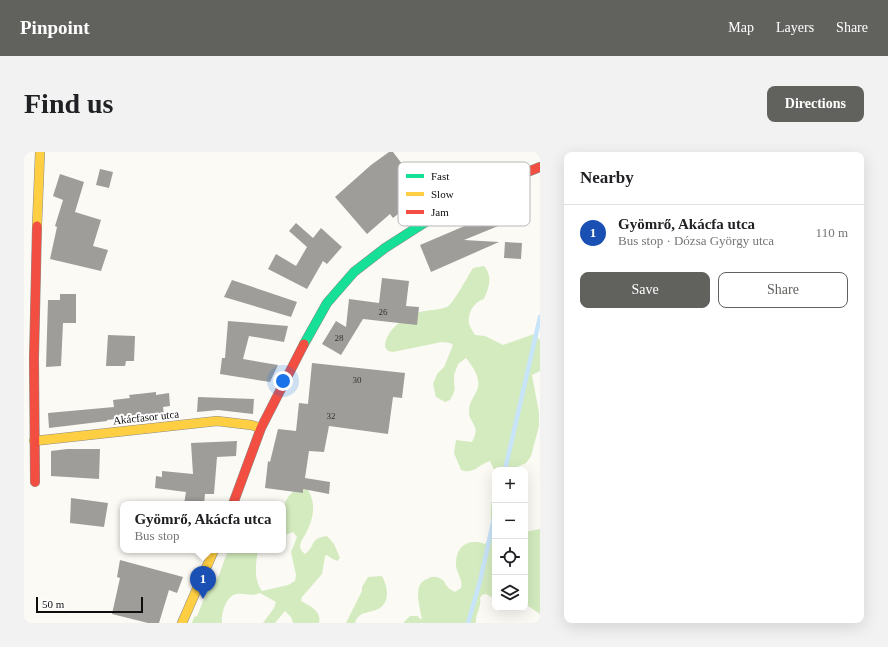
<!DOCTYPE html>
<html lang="en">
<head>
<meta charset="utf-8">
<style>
  :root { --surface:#fff; --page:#f2f2f2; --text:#202124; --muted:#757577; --line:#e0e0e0; --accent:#61615e }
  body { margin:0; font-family:"Times New Roman",serif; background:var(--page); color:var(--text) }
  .controls { position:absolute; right:12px; bottom:12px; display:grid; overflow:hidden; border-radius:8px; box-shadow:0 4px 16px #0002 }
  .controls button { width:36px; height:36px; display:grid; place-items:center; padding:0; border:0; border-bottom:1px solid var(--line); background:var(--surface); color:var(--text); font:20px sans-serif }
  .scale { position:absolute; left:12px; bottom:10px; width:107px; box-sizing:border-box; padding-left:4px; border:2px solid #0e0e0e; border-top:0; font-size:11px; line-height:14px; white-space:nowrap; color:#0e0e0e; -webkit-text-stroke:3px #fff; paint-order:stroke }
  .you { position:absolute; left:259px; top:229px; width:14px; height:14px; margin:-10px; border:3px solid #fff; border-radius:50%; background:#1a73e8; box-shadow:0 0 0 6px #1a73e833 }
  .badge { display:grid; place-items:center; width:26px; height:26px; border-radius:50%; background:var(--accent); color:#fff; font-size:13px; font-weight:700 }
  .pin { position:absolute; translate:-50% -33px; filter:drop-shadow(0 1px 2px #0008) }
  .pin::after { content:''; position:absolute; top:21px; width:14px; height:12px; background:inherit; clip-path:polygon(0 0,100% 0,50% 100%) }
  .popup { position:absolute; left:96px; top:349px; width:166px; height:52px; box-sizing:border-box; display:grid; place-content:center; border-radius:8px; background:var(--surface); filter:drop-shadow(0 1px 3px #0005); font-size:13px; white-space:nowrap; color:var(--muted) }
  .popup b { font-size:15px; color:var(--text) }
  .popup::after { content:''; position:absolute; left:50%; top:100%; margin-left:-8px; border:8px solid transparent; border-top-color:var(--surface) }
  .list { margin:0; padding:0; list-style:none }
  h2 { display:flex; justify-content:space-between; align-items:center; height:52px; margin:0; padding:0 16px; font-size:17px }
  h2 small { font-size:13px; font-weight:400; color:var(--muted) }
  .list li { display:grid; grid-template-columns:26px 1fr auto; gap:12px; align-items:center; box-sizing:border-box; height:56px; padding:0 16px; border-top:1px solid var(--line) }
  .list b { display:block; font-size:15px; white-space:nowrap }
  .list p { margin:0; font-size:13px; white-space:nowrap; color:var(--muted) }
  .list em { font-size:13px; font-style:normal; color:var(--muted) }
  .actions { display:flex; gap:8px; padding:12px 16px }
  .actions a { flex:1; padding:9px 0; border:1px solid var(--accent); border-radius:8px; text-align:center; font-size:14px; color:var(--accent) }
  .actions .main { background:var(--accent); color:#fff }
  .icon { flex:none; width:22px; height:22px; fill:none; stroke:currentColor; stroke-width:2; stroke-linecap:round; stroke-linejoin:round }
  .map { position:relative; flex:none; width:516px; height:471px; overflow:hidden; border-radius:8px }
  header { display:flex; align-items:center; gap:24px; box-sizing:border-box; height:56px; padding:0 20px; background:var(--accent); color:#fff }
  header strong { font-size:19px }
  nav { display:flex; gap:22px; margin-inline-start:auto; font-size:14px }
  .intro { display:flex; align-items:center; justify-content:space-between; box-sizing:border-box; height:96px; padding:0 24px }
  h1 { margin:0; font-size:28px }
  .button { padding:10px 18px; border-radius:8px; background:var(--accent); color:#fff; font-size:14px; font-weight:700 }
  main { display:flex; gap:24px; padding:0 24px }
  aside { flex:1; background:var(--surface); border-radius:8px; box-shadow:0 4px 16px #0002 }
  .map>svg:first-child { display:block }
  .forest { fill:#d4ebbf }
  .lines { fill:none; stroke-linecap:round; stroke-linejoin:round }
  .stream { stroke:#c8e4f8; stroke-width:4.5 }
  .building { fill:#9f9d99 }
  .fast-casing { stroke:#8c8b88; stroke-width:10 }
  .slow-casing { stroke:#8c8b88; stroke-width:10 }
  .jam-casing { stroke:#8c8b88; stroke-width:10 }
  .fast { stroke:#16e098; stroke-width:9 }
  .slow { stroke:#ffcf43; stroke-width:9 }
  .jam { stroke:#f24e42; stroke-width:9 }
  .labels { text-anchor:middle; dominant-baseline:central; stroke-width:4; stroke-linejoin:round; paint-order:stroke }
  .number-label { font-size:9px; fill:#323231 }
  .street-label { font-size:11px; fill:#0e0e0e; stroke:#fff }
  .key { fill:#fff; stroke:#b7b7b7; stroke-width:1 }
  .key-label { font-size:11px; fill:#0e0e0e }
</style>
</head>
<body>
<header>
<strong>Pinpoint</strong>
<nav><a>Map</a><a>Layers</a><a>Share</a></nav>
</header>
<div class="intro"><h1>Find us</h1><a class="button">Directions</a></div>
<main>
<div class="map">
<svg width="516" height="471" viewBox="0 0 516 471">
  <rect width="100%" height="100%" fill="#fcfaf4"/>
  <!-- forest -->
  <g class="forest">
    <path d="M460,114C469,124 465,136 460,147C450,150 443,161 445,172C446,176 449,179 451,183L461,184L479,193L510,182L516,188V219L508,223L515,261V274L507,304L502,311L486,318H471V320L466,309C455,312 450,323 437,318L430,301L432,288L448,290C458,272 444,272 445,258C445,249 452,243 454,235C456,224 448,214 442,206L434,212C433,216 430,221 430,225C430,238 433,236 426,248L421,250L412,245L409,232L413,222L420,215L429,193L426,191L418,190L369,200L364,199L361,195C361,178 381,164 396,160C405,158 415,158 423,155C429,152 444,124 449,116Z"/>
    <path d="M275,336L284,338C293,353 289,368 281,383C279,386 276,391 276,394C276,398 279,400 281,402C293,393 284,387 303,384L310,392L316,406L313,409L307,406L303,403L301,404L298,422L278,445L277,449C286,454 298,459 295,471H269L267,465L261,459L251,471H239L250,456L252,450L236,441C226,445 222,441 213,442C202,443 197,462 198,471H168L170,465L173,464L182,442L195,423L204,398H234C232,412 229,426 238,439L264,433L271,429L272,423L267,400L273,385L269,380L259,384C259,363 255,347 275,336Z"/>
    <path d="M471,340V447L462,442L458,443L456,446C458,455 451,462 452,471H379L386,464H394L395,466L398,467C396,455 388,432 403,427C408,424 412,424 417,427C421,429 421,432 423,434C425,437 428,438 431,440L437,436C439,428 433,421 432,414C431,394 444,386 461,392C470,385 466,366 467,355C467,350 470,345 471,340Z"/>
    <path d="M516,377V462L501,452V380Z"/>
    <path d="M358,424C363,434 367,448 356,456C346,462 335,458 331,471H322L338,439V435L344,425Z"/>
  </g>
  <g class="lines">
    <!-- stream -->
    <g class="stream">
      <path d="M481,318L516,165"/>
      <path d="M444,471L456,429L471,362"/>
    </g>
  </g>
  <!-- building -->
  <g class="building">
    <path d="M365,0H369L385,21L391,17L406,37L369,66L366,62L343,82L311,45L347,13Z"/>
    <path d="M76,17L89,20L85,36L72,33Z"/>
    <path d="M36,22L60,30L51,60L77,68L69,94L84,98L77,119L26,107L33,75L31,74L39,48L29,44Z"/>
    <path d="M478,55L484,70L440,88L475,90L407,120L396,93L457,67L456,64Z"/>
    <path d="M272,71L289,86L297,76L318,95L303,112L299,109L283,137L244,117L252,102L272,114L283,95L265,79Z"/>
    <path d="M481,90L498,91L497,107L480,106Z"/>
    <path d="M358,126L385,129L382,154L395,155L393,173L339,167L317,203L298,192L312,169L322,175L325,147L355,151Z"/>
    <path d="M208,128L273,150L267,165L200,145Z"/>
    <path d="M36,142H52V171H39L37,214L22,215L24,148H36Z"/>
    <path d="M204,169L264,174L260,190L225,184L219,207L254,213L246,230L196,222L198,206H201Z"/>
    <path d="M84,183L111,184L110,209H102L101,214H82Z"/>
    <path d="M288,211L381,221L378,246L369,245L364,282L305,274L300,300L285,299L281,326L306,330L305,342L279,337V341L241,336L244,309L246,310L254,277L272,279L275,251L284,252Z"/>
    <path d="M132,240V243L145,241L146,254L139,255L140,263L117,266V264L83,268V269L25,276L24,261L90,255L89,248L106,246L105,243Z"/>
    <path d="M174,245L230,247L229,262L194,258L173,260Z"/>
    <path d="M213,289L212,304L193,305L190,342H181L180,352H160L162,340L131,336L132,324L138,325V319L169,322L167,291Z"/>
    <path d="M43,297H76L75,327L27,324V299Z"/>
    <path d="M47,346L84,351L80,375L46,371Z"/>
    <path d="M96,408L159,425L153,441L145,438L135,471H124L88,462L96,426L93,425Z"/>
  </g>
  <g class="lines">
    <defs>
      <path id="fast" d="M280,192L303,151L330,120L361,96L411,64"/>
      <g id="slow">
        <path d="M13,74L16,0"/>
        <path d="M10,289L193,269L227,273L237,276"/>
        <path d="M158,471L190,398"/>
      </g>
      <g id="jam">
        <path d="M411,64L459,38L516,15"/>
        <path d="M11,330L10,206L13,74"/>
        <path d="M209,352L237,276L280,192"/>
      </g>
    </defs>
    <!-- fast casing -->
    <use href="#fast" class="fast-casing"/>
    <!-- slow casing -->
    <use href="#slow" class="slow-casing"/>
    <!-- jam casing -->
    <use href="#jam" class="jam-casing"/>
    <!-- fast -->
    <use href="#fast" class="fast"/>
    <!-- slow -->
    <use href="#slow" class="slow"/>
    <!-- jam -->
    <use href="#jam" class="jam"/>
  </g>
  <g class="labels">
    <!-- number labels -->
    <g class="number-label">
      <text x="359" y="160">26</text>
      <text x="315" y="186">28</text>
      <text x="333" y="228">30</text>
      <text x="307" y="264">32</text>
    </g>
    <!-- street labels -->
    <g class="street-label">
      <text transform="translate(122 265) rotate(-6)">Akácfasor utca</text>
    </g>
  </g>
  <!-- legend -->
  <rect x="374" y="10" width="132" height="64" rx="6" class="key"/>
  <rect x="382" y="22" width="18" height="4" fill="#16e098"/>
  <rect x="382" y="40" width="18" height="4" fill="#ffcf43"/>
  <rect x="382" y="58" width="18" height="4" fill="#f24e42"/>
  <g class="key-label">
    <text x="407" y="28">Fast</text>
    <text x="407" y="46">Slow</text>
    <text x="407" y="64">Jam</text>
  </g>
</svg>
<div class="controls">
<button>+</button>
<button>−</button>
<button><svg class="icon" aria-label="locate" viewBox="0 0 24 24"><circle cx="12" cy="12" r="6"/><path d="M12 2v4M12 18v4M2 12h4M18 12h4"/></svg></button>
<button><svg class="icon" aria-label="layers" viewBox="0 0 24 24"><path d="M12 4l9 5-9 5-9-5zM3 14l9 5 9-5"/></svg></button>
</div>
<div class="scale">50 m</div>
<div class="you"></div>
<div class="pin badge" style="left:179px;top:447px;background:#1a4fb4">1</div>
<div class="popup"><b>Gyömrő, Akácfa utca</b>Bus stop</div>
</div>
<aside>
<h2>Nearby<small></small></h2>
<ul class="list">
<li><span class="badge" style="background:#1a4fb4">1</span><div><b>Gyömrő, Akácfa utca</b><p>Bus stop · Dózsa György utca</p></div><em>110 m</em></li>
</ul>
<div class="actions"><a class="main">Save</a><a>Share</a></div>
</aside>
</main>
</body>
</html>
